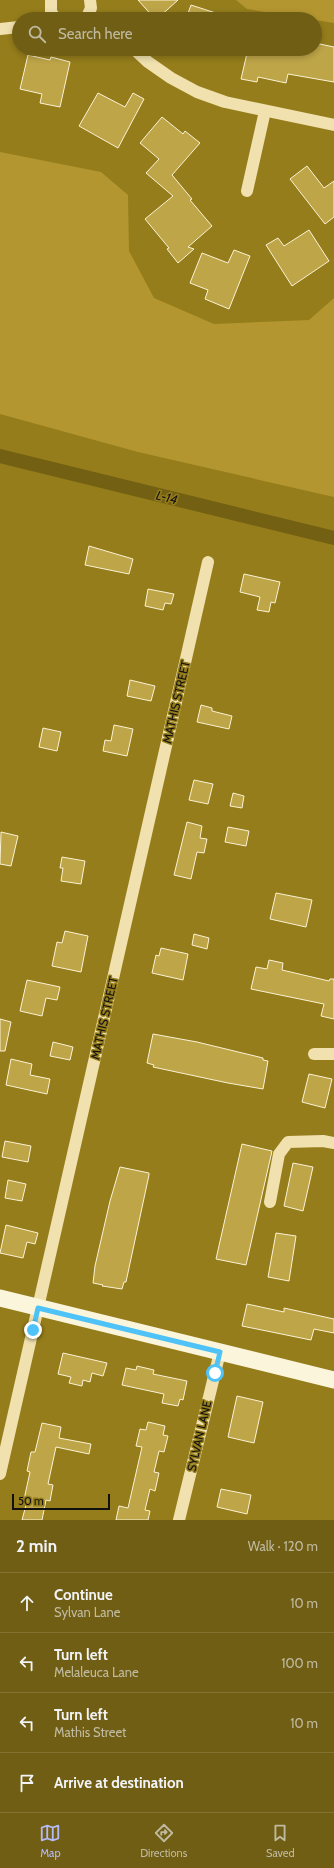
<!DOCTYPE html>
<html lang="en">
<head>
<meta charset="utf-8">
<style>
  :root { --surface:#705e14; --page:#75641d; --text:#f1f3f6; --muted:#c0baa0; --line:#827334; --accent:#b5bafa }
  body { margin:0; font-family:Cabin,sans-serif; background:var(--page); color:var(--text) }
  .scale { position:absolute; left:12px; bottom:10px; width:98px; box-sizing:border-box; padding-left:4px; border:2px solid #111; border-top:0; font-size:11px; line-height:14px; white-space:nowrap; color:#111; -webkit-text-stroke:3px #957d1b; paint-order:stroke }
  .stop { position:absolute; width:12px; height:12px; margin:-9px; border:3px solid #4fc3f7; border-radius:50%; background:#fff }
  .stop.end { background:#4fc3f7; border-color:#fff; box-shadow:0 1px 4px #0008 }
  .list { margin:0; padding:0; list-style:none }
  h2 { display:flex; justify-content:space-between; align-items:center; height:52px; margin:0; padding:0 16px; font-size:17px }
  h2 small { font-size:13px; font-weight:400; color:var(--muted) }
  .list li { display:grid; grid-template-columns:26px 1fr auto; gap:12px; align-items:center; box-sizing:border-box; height:60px; padding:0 16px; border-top:1px solid var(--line) }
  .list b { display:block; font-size:15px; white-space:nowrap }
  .list p { margin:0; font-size:13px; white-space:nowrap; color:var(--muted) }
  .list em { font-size:13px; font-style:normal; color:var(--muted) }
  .icon { flex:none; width:22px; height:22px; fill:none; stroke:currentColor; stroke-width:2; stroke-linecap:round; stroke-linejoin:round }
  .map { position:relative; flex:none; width:334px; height:1520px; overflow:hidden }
  .search { position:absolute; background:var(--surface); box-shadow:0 2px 6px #0003; left:12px; right:12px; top:12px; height:44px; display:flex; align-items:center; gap:10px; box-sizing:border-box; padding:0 14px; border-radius:22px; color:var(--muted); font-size:15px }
  .sheet { height:292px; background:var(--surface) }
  nav { display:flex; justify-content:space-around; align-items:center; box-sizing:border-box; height:56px; border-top:1px solid var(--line); background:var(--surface); font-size:11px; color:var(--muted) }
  nav a { display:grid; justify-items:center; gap:2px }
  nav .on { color:var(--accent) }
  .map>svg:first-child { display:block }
  .green { fill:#b3962f }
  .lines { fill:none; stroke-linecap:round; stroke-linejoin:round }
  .canal { stroke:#736012; stroke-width:14 }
  .building { fill:#bea548; stroke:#fbf2d4 }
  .street { stroke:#f0e1ae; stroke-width:12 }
  .secondary { stroke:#fbf5db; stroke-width:17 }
  .route { stroke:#4fc3f7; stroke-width:5 }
  .labels { text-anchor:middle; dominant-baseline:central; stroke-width:3; stroke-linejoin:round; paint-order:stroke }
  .street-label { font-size:12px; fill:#111; stroke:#957d1b }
  .water-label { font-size:13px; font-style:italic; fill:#111; stroke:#957d1b }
</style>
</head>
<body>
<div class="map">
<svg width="334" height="1520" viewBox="0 0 334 1520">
  <rect width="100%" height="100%" fill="#957d1b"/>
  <!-- green -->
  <g class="green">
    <path d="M236,0H334V23L247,9Z"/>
    <path d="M0,152L101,172L128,195L129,251L154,298L214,324L309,320L334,298V497L138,452L0,414Z"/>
  </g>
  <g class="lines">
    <!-- canal -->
    <path class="canal" d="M0,456L334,538"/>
  </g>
  <!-- building -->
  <g class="building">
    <path d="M138,0H178L157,19H155Z"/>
    <path d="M191,5L228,17L227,19H186Z"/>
    <path d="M315,43L334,47V82L288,74L286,83L258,77L257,82L241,79L248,49H315Z"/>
    <path d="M28,55L50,60L51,57L70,62L60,107L40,103L42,94L20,89Z"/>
    <path d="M98,93L125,107L133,93L144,99L118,148L79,126Z"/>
    <path d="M162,117L183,134L185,131L200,143L172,175L192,199L190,200L212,226L188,247L194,249L178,263L167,249L169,248L145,219L173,196L146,173L159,159L140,143Z"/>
    <path d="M307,166L324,188L334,181V217L325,224L290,179Z"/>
    <path d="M309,230L329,261L292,286L266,245L278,238L284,246Z"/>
    <path d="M234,250L250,256L229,309L205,299L208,290L190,283L202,253L228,263Z"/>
    <path d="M89,546L133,559L129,574L85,565Z"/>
    <path d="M244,574L280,582L275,603L271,602L269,612L257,610L260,597L240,592Z"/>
    <path d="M148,589L174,594L171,604L165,603L163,610L145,606Z"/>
    <path d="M130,680L155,686L151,701L127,696Z"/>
    <path d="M201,705L212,708V711L232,716L229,729L197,722Z"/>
    <path d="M114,725L133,729L127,756L103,751L105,740L111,741Z"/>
    <path d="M43,728L61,732L57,751L39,747Z"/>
    <path d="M194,780L213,784L208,804L189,800Z"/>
    <path d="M233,793L244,796L242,808L230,806Z"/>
    <path d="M187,822L202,826L200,838L207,839L204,853L197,852L191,879L174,875Z"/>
    <path d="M228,827L249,831L246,846L225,842Z"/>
    <path d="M1,832L18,836L11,866L0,864Z"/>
    <path d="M62,857L85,861L81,884L61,881L63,868H60Z"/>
    <path d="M276,893L312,900L306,927L270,919Z"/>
    <path d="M65,931L88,936L81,972L52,966L57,942L62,943Z"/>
    <path d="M194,934L209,938L207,949L192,945Z"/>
    <path d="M161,948L188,954L183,980L152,973L156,955L159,956Z"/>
    <path d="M269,960L283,963L282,970L329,981L330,979H334V1019L321,1016L324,1004L251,989L256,967L267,969Z"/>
    <path d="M27,980L60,987L57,1000L46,998L42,1016L20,1011Z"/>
    <path d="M0,1019L11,1022L5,1051H0Z"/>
    <path d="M153,1034L197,1042L263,1058V1060L268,1061L263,1089L228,1083L153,1067L154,1065L147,1063Z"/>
    <path d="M53,1042L73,1047L70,1060L50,1056Z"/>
    <path d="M11,1059L32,1064L30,1075L50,1079L47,1094L6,1085Z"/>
    <path d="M309,1074L332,1079L325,1108L302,1102Z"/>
    <path d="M5,1141L31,1146L28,1162L2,1157Z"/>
    <path d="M242,1144L272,1151L246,1265L216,1259Z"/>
    <path d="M293,1163L313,1167L303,1211L284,1206Z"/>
    <path d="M120,1167L149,1173V1175L126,1282H124L122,1289L102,1286L103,1285L93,1283L95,1266L110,1201Z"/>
    <path d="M8,1180L26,1184L22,1201L5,1198Z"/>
    <path d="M6,1225L38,1233L35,1244L27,1242L23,1258L0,1253Z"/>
    <path d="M276,1233L296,1236L289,1281L268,1277Z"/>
    <path d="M247,1304L284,1312V1308L334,1319V1333L314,1329L311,1340L242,1326Z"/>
    <path d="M63,1353L107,1363L103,1376L92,1373L90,1382L83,1380L82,1386L69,1383L71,1377L58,1374Z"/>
    <path d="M137,1366L154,1370L153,1374L187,1381L183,1400L180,1399L178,1406L162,1403L164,1394L122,1385L126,1368L136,1370Z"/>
    <path d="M237,1396L263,1402L254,1443L228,1437Z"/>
    <path d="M148,1422L165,1426L163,1435L168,1436L164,1452L159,1451L154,1472L159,1473L155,1491L150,1489L145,1510L150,1511L148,1520H116L119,1506L128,1508L142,1447L136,1446L140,1429L146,1430Z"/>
    <path d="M42,1423L61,1427L59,1438L91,1444L89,1454L56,1447L48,1484L53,1485L50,1501L46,1500L42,1520H22L26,1505L23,1504L30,1472L27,1471L31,1452H35Z"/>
    <path d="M221,1489L251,1495L247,1514L217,1507Z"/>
  </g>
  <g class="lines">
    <!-- street -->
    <g class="street">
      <path d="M51,0V12L56,19"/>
      <path d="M86,19L91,8L90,0"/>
      <path d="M0,29L19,27"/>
      <path d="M134,49L148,62L171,78L197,92L225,102L334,125"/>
      <path d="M247,191L265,111"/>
      <path d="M314,1054H334"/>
      <path d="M270,1202L279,1154L288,1142L323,1141L334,1143"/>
      <path d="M0,1474L208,562"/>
      <path d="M179,1520L220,1352"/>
    </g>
    <!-- secondary -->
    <path class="secondary" d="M0,1298L334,1380"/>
  </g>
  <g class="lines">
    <!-- route -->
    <path class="route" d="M33,1330L38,1308L220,1352L215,1373"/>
  </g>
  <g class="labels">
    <!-- street labels -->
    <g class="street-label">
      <text transform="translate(176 702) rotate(-77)">MATHIS STREET</text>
      <text transform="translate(104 1018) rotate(-77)">MATHIS STREET</text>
      <text transform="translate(199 1436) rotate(-77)">SYLVAN LANE</text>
    </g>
    <!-- water labels -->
    <g class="water-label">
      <text transform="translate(167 497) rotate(14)">L-14</text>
    </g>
  </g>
</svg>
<div class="scale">50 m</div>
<div class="stop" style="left:215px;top:1373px"></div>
<div class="stop end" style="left:33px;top:1330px"></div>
<div class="search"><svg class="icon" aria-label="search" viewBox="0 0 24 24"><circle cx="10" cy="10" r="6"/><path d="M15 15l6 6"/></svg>Search here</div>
</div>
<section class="sheet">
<h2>2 min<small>Walk · 120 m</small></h2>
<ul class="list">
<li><svg class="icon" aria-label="ahead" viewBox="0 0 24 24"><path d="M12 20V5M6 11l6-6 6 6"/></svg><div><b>Continue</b><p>Sylvan Lane</p></div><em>10 m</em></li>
<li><svg class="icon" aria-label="left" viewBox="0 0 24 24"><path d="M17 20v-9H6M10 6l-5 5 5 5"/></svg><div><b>Turn left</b><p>Melaleuca Lane</p></div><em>100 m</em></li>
<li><svg class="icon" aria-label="left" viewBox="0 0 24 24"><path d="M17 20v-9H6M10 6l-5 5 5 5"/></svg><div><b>Turn left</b><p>Mathis Street</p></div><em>10 m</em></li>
<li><svg class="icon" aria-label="arrive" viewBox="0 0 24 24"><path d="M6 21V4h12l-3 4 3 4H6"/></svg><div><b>Arrive at destination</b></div></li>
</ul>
</section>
<nav>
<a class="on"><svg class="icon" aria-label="map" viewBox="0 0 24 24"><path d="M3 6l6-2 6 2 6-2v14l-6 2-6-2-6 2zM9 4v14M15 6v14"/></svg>Map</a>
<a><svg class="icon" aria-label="directions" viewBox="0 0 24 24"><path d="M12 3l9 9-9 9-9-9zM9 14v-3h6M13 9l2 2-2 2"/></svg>Directions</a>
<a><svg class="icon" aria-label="saved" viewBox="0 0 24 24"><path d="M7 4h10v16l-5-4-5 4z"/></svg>Saved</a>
</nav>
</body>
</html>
